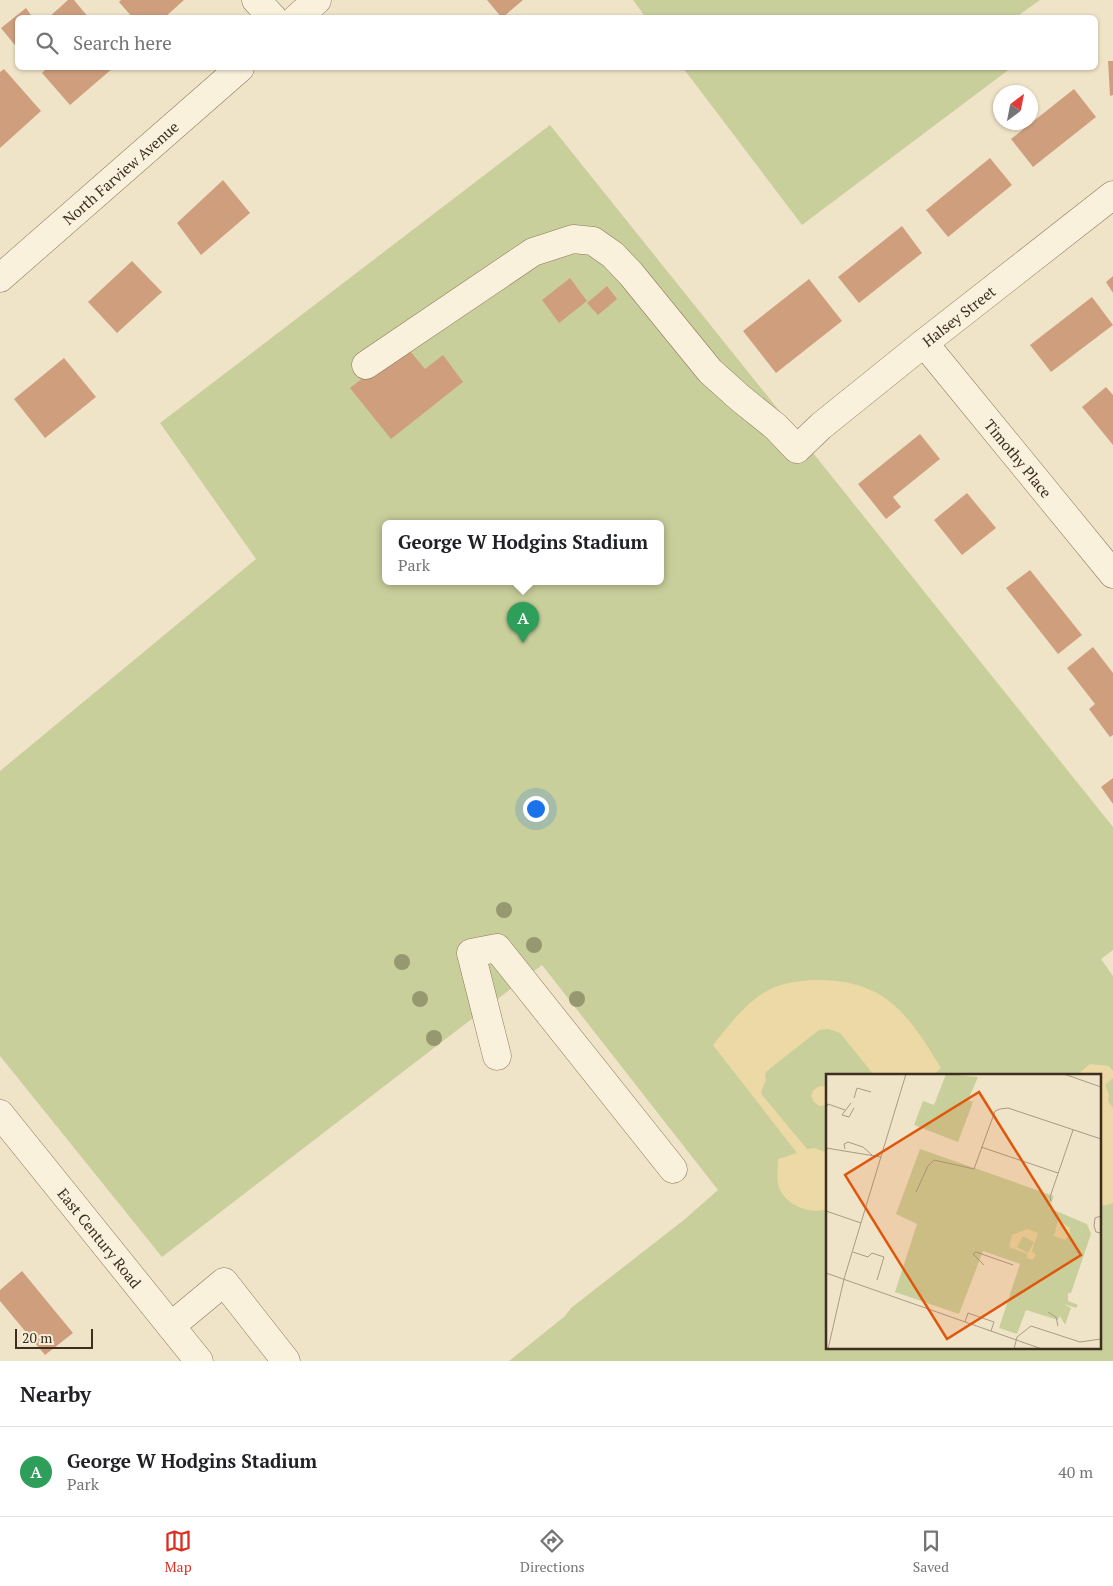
<!DOCTYPE html>
<html lang="en">
<head>
<meta charset="utf-8">
<style>
  :root { --surface:#fff; --page:#f2f2f2; --text:#202124; --muted:#757577; --line:#e0e0e0; --accent:#d93025 }
  body { margin:0; font-family:"PT Serif",serif; background:var(--page); color:var(--text) }
  .compass { position:absolute; left:993px; top:85px; width:45px; height:45px; border-radius:50%; background:var(--surface); box-shadow:0 1px 4px #0004; rotate:32deg }
  .scale { position:absolute; left:15px; bottom:12px; width:78px; box-sizing:border-box; padding-left:5px; border:2px solid #3d2e20; border-top:0; font-size:14px; line-height:18px; white-space:nowrap; color:#3d2e20; -webkit-text-stroke:4px #f7eed8; paint-order:stroke }
  .you { position:absolute; left:535px; top:808px; width:18px; height:18px; margin:-12px; border:4px solid #fff; border-radius:50%; background:#1a73e8; box-shadow:0 0 0 8px #1a73e833 }
  .badge { display:grid; place-items:center; width:32px; height:32px; border-radius:50%; background:var(--accent); color:#fff; font-size:16px; font-weight:700 }
  .pin { position:absolute; translate:-50% -41px; filter:drop-shadow(0 1px 2px #0008) }
  .pin::after { content:''; position:absolute; top:26px; width:18px; height:15px; background:inherit; clip-path:polygon(0 0,100% 0,50% 100%) }
  .popup { position:absolute; left:382px; top:520px; width:282px; height:65px; box-sizing:border-box; display:grid; place-content:center; border-radius:8px; background:var(--surface); filter:drop-shadow(0 1px 4px #0005); font-size:16px; white-space:nowrap; color:var(--muted) }
  .popup b { font-size:19px; color:var(--text) }
  .popup::after { content:''; position:absolute; left:50%; top:100%; margin-left:-10px; border:10px solid transparent; border-top-color:var(--surface) }
  .list { margin:0; padding:0; list-style:none }
  h2 { display:flex; justify-content:space-between; align-items:center; height:65px; margin:0; padding:0 20px; font-size:21px }
  h2 small { font-size:16px; font-weight:400; color:var(--muted) }
  .list li { display:grid; grid-template-columns:32px 1fr auto; gap:15px; align-items:center; box-sizing:border-box; height:90px; padding:0 20px; border-top:1px solid var(--line) }
  .list b { display:block; font-size:19px; white-space:nowrap }
  .list p { margin:0; font-size:16px; white-space:nowrap; color:var(--muted) }
  .list em { font-size:16px; font-style:normal; color:var(--muted) }
  .icon { flex:none; width:28px; height:28px; fill:none; stroke:currentColor; stroke-width:2; stroke-linecap:round; stroke-linejoin:round }
  .map { position:relative; flex:none; width:1113px; height:1361px; overflow:hidden }
  .search { position:absolute; background:var(--surface); box-shadow:0 1px 4px #0004; left:15px; right:15px; top:15px; height:55px; display:flex; align-items:center; gap:12px; box-sizing:border-box; padding:0 18px; border-radius:8px; color:var(--muted); font-size:19px }
  .sheet { height:155px; background:var(--surface) }
  nav { display:flex; justify-content:space-around; align-items:center; box-sizing:border-box; height:70px; border-top:1px solid var(--line); background:var(--surface); font-size:14px; color:var(--muted) }
  nav a { display:grid; justify-items:center; gap:2px }
  nav .on { color:var(--accent) }
  .map>svg:first-child { display:block }
  .green { fill:#c9cf9b; fill-rule:evenodd }
  .sand { fill:#ecd9a5 }
  .building { fill:#cf9f7d }
  .lines { fill:none; stroke-linecap:round; stroke-linejoin:round }
  .minor-casing { stroke:#8d765c; stroke-width:29 }
  .minor { stroke:#faf1dc; stroke-width:28 }
  .tree { fill:#96986f }
  .labels { text-anchor:middle; dominant-baseline:central; stroke-width:4; stroke-linejoin:round; paint-order:stroke }
  .street-label { font-size:15px; fill:#3d2e20; stroke:#f7eed8 }
  .inset-road { fill:none; stroke:#a89b85; stroke-width:1 }
  .view { fill:#df570d; fill-opacity:0.15; stroke:#df570d; stroke-width:2.5 }
  .inset-edge { fill:none; stroke:#3d2e20; stroke-width:2.5 }
</style>
</head>
<body>
<div class="map">
<svg width="1113" height="1361" viewBox="0 0 1113 1361">
  <rect width="100%" height="100%" fill="#f0e4c8"/>
  <!-- green -->
  <g class="green">
    <path d="M633,0H1040L1019,15L1021,18H646Z"/>
    <path d="M683,68H1011L802,225Z"/>
    <path d="M550,125L1113,827V950L1101,959L1113,976V1361H509L565,1316L571,1308L685,1219L718,1190L542,965L162,1257L0,1056V771L256,559L160,423ZM386,524H660V582H386ZM827,1075H1099V1347H827Z"/>
  </g>
  <!-- sand -->
  <g class="sand">
    <path d="M812,980C884,978 907,1012 941,1068L933,1075H874L840,1033L828,1029L819,1030L767,1071L765,1074L766,1080L761,1092L762,1095L807,1149L814,1148L825,1152L827,1151V1209C810,1215 785,1205 779,1187C776,1178 778,1169 778,1159L797,1153L713,1045C732,1022 751,994 781,985C791,982 801,981 812,980Z"/>
    <path d="M1090,1064L1109,1066L1113,1071V1078L1105,1085L1109,1095L1108,1101L1113,1108V1203L1099,1207V1075H1082L1080,1072Z"/>
    <path d="M824,1086L827,1088V1105L819,1106L814,1102L811,1096C813,1089 817,1086 824,1086Z"/>
  </g>
  <!-- building -->
  <g class="building">
    <path d="M68,0H74L89,18H48Z"/>
    <path d="M121,0H184L164,18H133L119,2Z"/>
    <path d="M487,0H523L502,18Z"/>
    <path d="M26,8L33,18H18V49L1,28Z"/>
    <path d="M1108,61H1113V95L1110,96Z"/>
    <path d="M47,68H113L70,105L42,73Z"/>
    <path d="M4,69L41,111L0,148V72Z"/>
    <path d="M1074,89L1096,117L1033,167L1011,139Z"/>
    <path d="M990,158L1012,185L948,237L926,210Z"/>
    <path d="M223,180L250,213L201,255L177,223Z"/>
    <path d="M902,226L922,253L859,303L838,277Z"/>
    <path d="M132,261L162,292L117,333L88,302Z"/>
    <path d="M1113,276V293L1106,282Z"/>
    <path d="M570,278L587,301L559,323L542,300Z"/>
    <path d="M809,279L842,321L776,373L743,331Z"/>
    <path d="M607,286L617,299L598,315L587,303Z"/>
    <path d="M1092,297L1113,325L1051,372L1030,345Z"/>
    <path d="M405,345L425,369L443,355L463,382L391,439L350,388Z"/>
    <path d="M64,358L96,397L45,438L14,399Z"/>
    <path d="M1106,387L1113,395V445L1082,407Z"/>
    <path d="M920,434L940,459L893,497L901,507L886,519L858,484Z"/>
    <path d="M967,493L996,528L962,555L934,520Z"/>
    <path d="M1030,570L1082,635L1058,654L1006,588Z"/>
    <path d="M1093,647L1113,673V735L1110,737L1089,709L1095,704L1067,668Z"/>
    <path d="M1113,778V804L1101,787Z"/>
    <path d="M22,1271L73,1333L45,1355L0,1301V1290Z"/>
  </g>
  <g class="lines">
    <defs>
      <g id="minor">
        <path d="M256,0L273,18"/>
        <path d="M297,18L317,0"/>
        <path id="s1" d="M0,278L240,68"/>
        <path id="s2" d="M924,343L1113,574"/>
        <path id="s3" d="M366,365L533,252L573,239L593,241L613,255L631,274L710,371L740,398L776,427L797,449L821,426L924,343L1113,195"/>
        <path d="M497,1056L471,953L497,948L673,1169"/>
        <path id="s4" d="M0,1114L199,1361"/>
        <path d="M171,1326L224,1282L286,1361"/>
      </g>
    </defs>
    <!-- minor casing -->
    <use href="#minor" class="minor-casing"/>
    <!-- minor -->
    <use href="#minor" class="minor"/>
  </g>
  <!-- trees -->
  <g class="tree">
    <circle cx="504" cy="910" r="8"/>
    <circle cx="534" cy="945" r="8"/>
    <circle cx="402" cy="962" r="8"/>
    <circle cx="420" cy="999" r="8"/>
    <circle cx="577" cy="999" r="8"/>
    <circle cx="434" cy="1038" r="8"/>
  </g>
  <g class="labels">
    <!-- street labels -->
    <g class="street-label">
      <text stroke="none"><textPath href="#s1" startOffset="160">North Farview Avenue</textPath></text>
      <text stroke="none"><textPath href="#s3" startOffset="766">Halsey Street</textPath></text>
      <text stroke="none"><textPath href="#s2" startOffset="149">Timothy Place</textPath></text>
      <text stroke="none"><textPath href="#s4" startOffset="159">East Century Road</textPath></text>
    </g>
  </g>
  <!-- overview -->
  <g transform="translate(826 1074)">
    <rect width="275" height="275" fill="#f0e4c8"/>
    <path d="M120,0L152,3L142,26L147,28L132,68L88,51L97,27L108,31ZM94,75L228,122L223,134L261,150L265,160L245,219H242V227L252,231L250,234L238,230L245,234L239,251L234,242L232,246L200,236L191,260L173,254L194,190L157,177L133,240L69,218L91,150L70,140Z" fill="#c9cf9b"/>
    <path d="M232,146L244,154L243,161L239,166L228,162ZM201,155L212,159L206,177L210,181L206,186L201,184V180L183,173L186,161ZM197,162L208,168L202,179L191,173Z" fill="#ecd9a5" fill-rule="evenodd"/>
    <path class="inset-road" d="M238,0L275,13M28,24L31,14L45,18M25,29L16,41L23,43L28,34M0,34L2,30L19,36M155,73L232,99M0,74L55,83M19,75L18,70L22,68L37,73L46,81M90,118L102,92L108,86L148,95L169,37L174,35L182,34L275,65M225,127L224,123L247,56M0,137L35,149M275,142L269,144L268,152L270,158L275,159M27,178L42,183L46,179L58,183L51,206M158,191L147,180L150,178L187,191M0,199L216,275M222,238L230,243L232,252M139,248L142,239L168,248L165,257M2,275L18,205L80,0M188,275L191,263L205,252L254,268L275,265"/>
    <path class="view" d="M153,18L255,181L121,265L19,101Z"/>
    <rect width="275" height="275" class="inset-edge"/>
  </g>
</svg>
<svg class="compass" viewBox="-18 -18 36 36"><path d="M0-13l5 13h-10z" fill="#e53935"/><path d="M0 13l5-13h-10z" fill="#757577"/></svg>
<div class="scale">20 m</div>
<div class="you"></div>
<div class="pin badge" style="left:523px;top:643px;background:#2e9e5b">A</div>
<div class="popup"><b>George W Hodgins Stadium</b>Park</div>
<div class="search"><svg class="icon" aria-label="search" viewBox="0 0 24 24"><circle cx="10" cy="10" r="6"/><path d="M15 15l6 6"/></svg>Search here</div>
</div>
<section class="sheet">
<h2>Nearby<small></small></h2>
<ul class="list">
<li><span class="badge" style="background:#2e9e5b">A</span><div><b>George W Hodgins Stadium</b><p>Park</p></div><em>40 m</em></li>
</ul>
</section>
<nav>
<a class="on"><svg class="icon" aria-label="map" viewBox="0 0 24 24"><path d="M3 6l6-2 6 2 6-2v14l-6 2-6-2-6 2zM9 4v14M15 6v14"/></svg>Map</a>
<a><svg class="icon" aria-label="directions" viewBox="0 0 24 24"><path d="M12 3l9 9-9 9-9-9zM9 14v-3h6M13 9l2 2-2 2"/></svg>Directions</a>
<a><svg class="icon" aria-label="saved" viewBox="0 0 24 24"><path d="M7 4h10v16l-5-4-5 4z"/></svg>Saved</a>
</nav>
</body>
</html>
